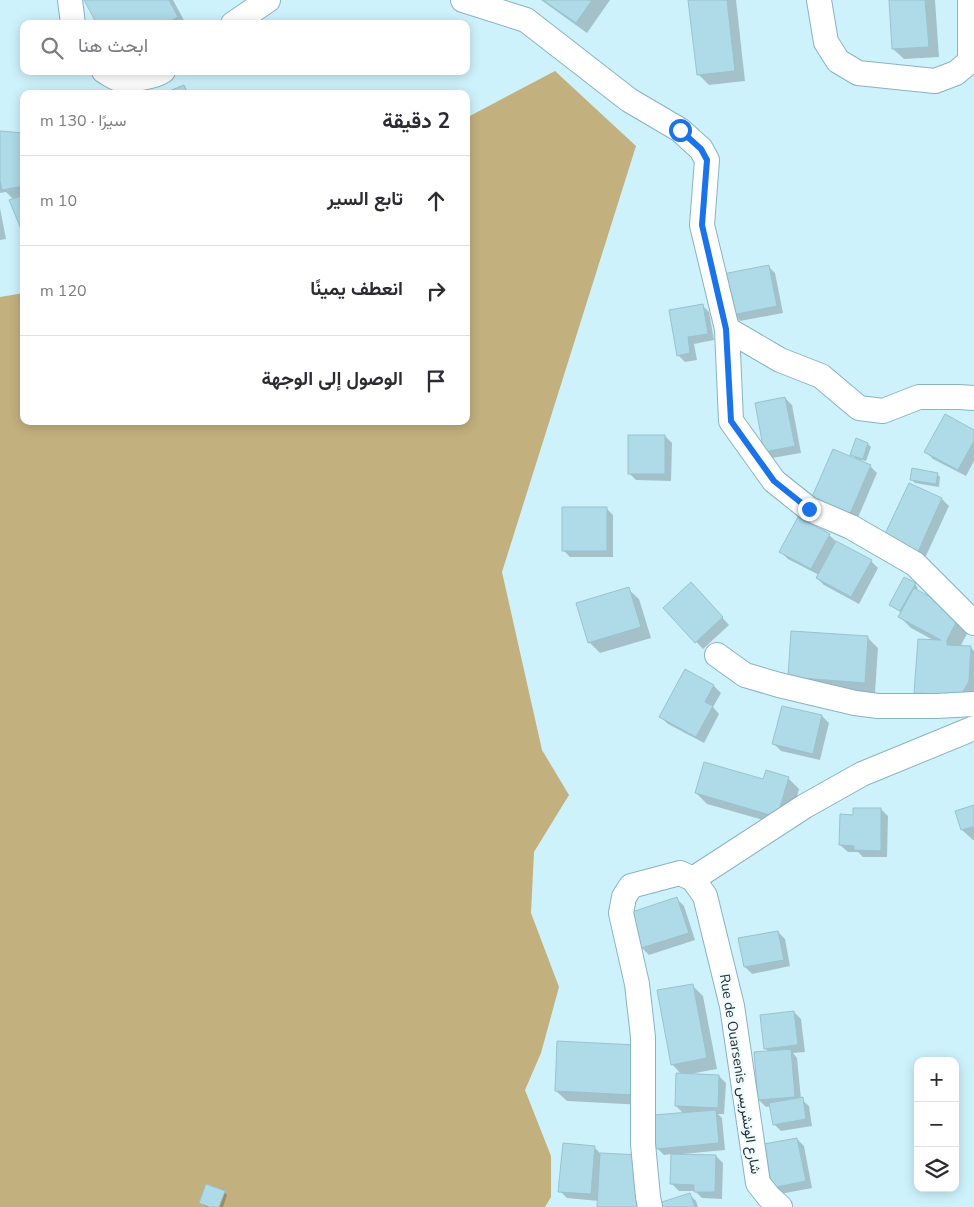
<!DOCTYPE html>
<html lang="ar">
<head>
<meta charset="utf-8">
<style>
  :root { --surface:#fff; --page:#f2f2f3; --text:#2b2b33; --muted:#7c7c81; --line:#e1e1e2 }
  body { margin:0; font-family:"Nunito Sans",Vazirmatn,sans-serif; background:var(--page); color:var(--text); direction:rtl }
  .controls { position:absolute; right:15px; bottom:15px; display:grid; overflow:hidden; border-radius:10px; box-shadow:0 2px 12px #0003 }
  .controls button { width:45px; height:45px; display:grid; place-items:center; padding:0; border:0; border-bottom:1px solid var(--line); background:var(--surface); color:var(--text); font:25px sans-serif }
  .stop { position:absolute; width:15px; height:15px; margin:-11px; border:4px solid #1a73e8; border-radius:50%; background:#fff }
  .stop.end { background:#1a73e8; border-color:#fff; box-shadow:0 1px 5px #0008 }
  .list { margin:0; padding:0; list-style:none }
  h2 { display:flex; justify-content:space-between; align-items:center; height:65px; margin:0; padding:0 20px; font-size:21px }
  h2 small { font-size:16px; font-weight:400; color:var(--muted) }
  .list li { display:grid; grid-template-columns:32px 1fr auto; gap:15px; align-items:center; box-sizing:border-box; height:90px; padding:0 20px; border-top:1px solid var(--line) }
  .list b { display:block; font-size:19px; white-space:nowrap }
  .list em { font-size:16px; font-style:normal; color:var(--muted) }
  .icon { flex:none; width:28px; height:28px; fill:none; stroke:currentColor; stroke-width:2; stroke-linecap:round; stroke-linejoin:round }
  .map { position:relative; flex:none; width:974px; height:1207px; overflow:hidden; direction:ltr }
  .search { position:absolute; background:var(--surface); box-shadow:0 2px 12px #0003; left:20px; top:20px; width:450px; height:55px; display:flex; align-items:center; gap:12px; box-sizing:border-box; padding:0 18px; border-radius:10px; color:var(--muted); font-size:19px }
  .panel { position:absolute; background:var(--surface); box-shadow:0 2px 12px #0003; left:20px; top:90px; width:450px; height:335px; border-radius:10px; direction:rtl }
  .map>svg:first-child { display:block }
  .forest { fill:#c2b07e }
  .shadow { fill:#0003 }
  .building { fill:#aedbe7; stroke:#97c3cf }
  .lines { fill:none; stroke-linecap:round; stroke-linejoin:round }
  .street-casing { stroke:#88b3c0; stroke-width:26 }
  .street { stroke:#fff; stroke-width:24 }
  .route { stroke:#1a73e8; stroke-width:6 }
  .labels { text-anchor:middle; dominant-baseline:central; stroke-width:4.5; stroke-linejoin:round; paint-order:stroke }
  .street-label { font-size:14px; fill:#1f3136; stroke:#f1fafc }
</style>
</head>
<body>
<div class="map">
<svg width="974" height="1207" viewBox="0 0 974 1207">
  <rect width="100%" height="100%" fill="#cef2fc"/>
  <!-- forest -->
  <path class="forest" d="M555,71L636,146L502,572L542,750L569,795L534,852L531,913L559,987L541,1053L525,1090L551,1156V1197L545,1207H0V297L24,293V421H466V118Z"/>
  <!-- shadow -->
  <g class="shadow">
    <path d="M86,0H173L186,24H99Z"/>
    <path d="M541,0H610L587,33Z"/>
    <path d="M689,0H736L745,81L709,85L698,74Z"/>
    <path d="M890,0H935L939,57L904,59L893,49Z"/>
    <path d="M0,132L24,135V232L14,200L6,192L0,193Z"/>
    <path d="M0,208L6,239L0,240Z"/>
    <path d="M768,266L775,273L783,313L740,321L733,314Z"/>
    <path d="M702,305L709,312L714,340L694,344L697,360L685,362L678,355Z"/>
    <path d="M785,398L792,405L801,453L772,458L765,451Z"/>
    <path d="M974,431V461L966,476L933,459L926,452Z"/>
    <path d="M665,436L672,443L671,481L636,480L629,473Z"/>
    <path d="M868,444L871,447L866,461L856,459L852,454Z"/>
    <path d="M870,466L877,473L857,520L821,504L814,497Z"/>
    <path d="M937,474L940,477L939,487L915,483L912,480Z"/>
    <path d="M942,499L949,506L925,558L893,543Z"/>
    <path d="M606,508L613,515V557H570L563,550Z"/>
    <path d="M829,535L837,542L871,561L878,568L859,604L824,585L817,578L819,575L788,559L781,552Z"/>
    <path d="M915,584L918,588L916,590L957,613L968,632L960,647L971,648L974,651V702L926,703L916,692L935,641L911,628L900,617L902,613L890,605Z"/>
    <path d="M628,589L639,599L651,638L600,653L590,643L578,604Z"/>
    <path d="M698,591L729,625L703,649L665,608Z"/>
    <path d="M868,638L878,648L875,693L800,688L789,677Z"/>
    <path d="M686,671L714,686L721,693L713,707L719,714L704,743L668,724L661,717Z"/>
    <path d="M822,716L829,723L820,760L781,751L774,744Z"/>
    <path d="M788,778L799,789L788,827L707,804L696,793L764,781Z"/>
    <path d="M974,806V840H973L962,830Z"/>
    <path d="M881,809L888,816L887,857H863L858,852H848L840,845L854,816Z"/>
    <path d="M677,899L684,906L695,940L649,955L642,948L631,914Z"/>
    <path d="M778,932L785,939L790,966L752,974L745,967Z"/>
    <path d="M692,985L703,996L717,1069L690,1074L719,1076L726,1083L724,1114H718L722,1118L725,1150L683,1154V1155L716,1156L723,1163L722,1199L702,1198L695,1191H679L672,1184V1154L664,1155L657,1148L684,1114L676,1106L682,1075L672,1064Z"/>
    <path d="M794,1012L801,1019L805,1052L793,1053L797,1058L801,1099L809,1106L812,1126L781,1131L774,1124L771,1106L766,1107L759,1100L769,1052L765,1048Z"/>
    <path d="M636,1046L644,1105L567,1101L556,1091Z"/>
    <path d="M797,1139L804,1146L812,1188L780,1194L773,1187Z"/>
    <path d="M594,1147L601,1154L598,1207L599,1201L567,1198L560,1191Z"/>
    <path d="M224,1192L227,1195L223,1207H206L201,1203Z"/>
    <path d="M689,1194L696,1201L698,1207H662Z"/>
  </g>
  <!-- building -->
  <g class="building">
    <path d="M84,0H169L178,17L165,24H97Z"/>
    <path d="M543,0H592L576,23Z"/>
    <path d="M688,0H727L735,71L697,75Z"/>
    <path d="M889,0H925L929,47L892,49Z"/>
    <path d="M184,85L188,94H162Z"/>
    <path d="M0,131L24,133V186L2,190L0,181Z"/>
    <path d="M24,195V231H22L9,200Z"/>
    <path d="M769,265L777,306L732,315L723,274Z"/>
    <path d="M703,304L708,334L688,337L690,353L677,356L669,310Z"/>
    <path d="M785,397L795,446L764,452L755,403Z"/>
    <path d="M945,414L974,430V441L958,470L924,452Z"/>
    <rect x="628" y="435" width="37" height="39"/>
    <path d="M856,438L868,443L863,459L850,455Z"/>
    <path d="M833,449L871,465L850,514L812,497Z"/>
    <path d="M912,468L938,473L936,484L910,480Z"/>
    <path d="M909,483L942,498L918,552L884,536Z"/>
    <rect x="562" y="507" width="45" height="44"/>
    <path d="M798,517L830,534L811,569L779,552Z"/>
    <path d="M836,541L872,560L851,597L816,578Z"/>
    <path d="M904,577L916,583L900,611L889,605Z"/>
    <path d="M691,582L723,617L695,643L663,608Z"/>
    <path d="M629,587L641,627L588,643L576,603Z"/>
    <path d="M914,588L958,612L957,621L947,640V645L971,646L969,681L961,695L914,693L918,639L941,640L898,617Z"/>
    <path d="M791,631L868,636L865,683L788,677Z"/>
    <path d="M685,669L714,685L705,702L713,706L696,737L659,717Z"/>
    <path d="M782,706L822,715L813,754L772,744Z"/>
    <path d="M704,762L763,779L766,770L789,777L777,817L695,793Z"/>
    <path d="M974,805V830L973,827L961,830L955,811Z"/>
    <path d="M853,808H881V851L854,850V846L839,845L840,814L853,815Z"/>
    <path d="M677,897L689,933L641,948L629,913Z"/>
    <path d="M778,931L784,960L744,967L738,938Z"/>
    <path d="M693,984L707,1058L671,1065L657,990Z"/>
    <path d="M794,1011L798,1045L764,1049L760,1015Z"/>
    <path d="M557,1041L636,1045L634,1095L555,1091Z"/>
    <path d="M791,1049L795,1097L758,1100L754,1052Z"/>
    <path d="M676,1073L719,1075L718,1108L675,1106Z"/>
    <path d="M803,1097L806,1119L773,1125L769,1103Z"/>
    <path d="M716,1110L719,1143L656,1149L653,1115Z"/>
    <path d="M797,1138L806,1181L772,1188L764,1144Z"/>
    <path d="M563,1143L595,1146L591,1194L558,1192Z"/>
    <path d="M600,1153L641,1155L638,1207H597Z"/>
    <path d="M671,1154L716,1155L715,1192H694V1185L670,1184Z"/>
    <path d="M206,1184L225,1191L219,1207H210L199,1203Z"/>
    <path d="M690,1193L695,1207H661L659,1203Z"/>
  </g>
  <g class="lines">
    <defs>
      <g id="street">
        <path d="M70,0L73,24"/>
        <path d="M463,0L526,20L629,100L680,130L701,149L707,160L702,225L727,329L731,421L774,481L809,509L851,527L915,564L974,623"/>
        <path d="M819,0L826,42L838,61L858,73L935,81L956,73L970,61V0"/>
        <path d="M233,24L268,0"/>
        <path d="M104,71C109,74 114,78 119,79C130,81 154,77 163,71"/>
        <path d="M727,329L780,360L821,376L859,408L883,411L919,397H959L974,398"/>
        <path d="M717,655L745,675L779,685L855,703L878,706H937L974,704"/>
        <path d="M693,879L805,806L862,774L974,728"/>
        <path d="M650,1207L648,1197L643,1144V1037L637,984L621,913L624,897L631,886L680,873L693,879L705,896L732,1006L758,1183L769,1197L780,1207"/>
      </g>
    </defs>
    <!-- street casing -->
    <use href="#street" class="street-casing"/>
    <!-- street -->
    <use href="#street" class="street"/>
  </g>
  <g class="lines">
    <!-- route -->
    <path class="route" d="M680,130L701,149L707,160L702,225L726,329L731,421L774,481L809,509"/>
  </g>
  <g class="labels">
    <!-- street labels -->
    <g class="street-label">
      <text transform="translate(740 1074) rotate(81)">Rue de Ouarsenis شارع الونشريس</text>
    </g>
  </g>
</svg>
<div class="controls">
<button>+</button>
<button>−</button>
<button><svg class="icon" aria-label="layers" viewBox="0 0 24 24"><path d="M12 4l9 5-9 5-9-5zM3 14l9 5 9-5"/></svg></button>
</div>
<div class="stop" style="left:680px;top:130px"></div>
<div class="stop end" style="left:809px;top:509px"></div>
<div class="search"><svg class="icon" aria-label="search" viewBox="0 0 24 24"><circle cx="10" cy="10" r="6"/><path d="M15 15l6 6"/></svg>ابحث هنا</div>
<section class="panel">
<h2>2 دقيقة<small>سيرًا · 130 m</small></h2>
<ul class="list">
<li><svg class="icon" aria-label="ahead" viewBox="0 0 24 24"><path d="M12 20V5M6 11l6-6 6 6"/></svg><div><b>تابع السير</b></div><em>10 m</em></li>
<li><svg class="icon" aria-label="right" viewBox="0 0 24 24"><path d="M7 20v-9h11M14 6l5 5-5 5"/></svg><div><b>انعطف يمينًا</b></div><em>120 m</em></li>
<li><svg class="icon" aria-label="arrive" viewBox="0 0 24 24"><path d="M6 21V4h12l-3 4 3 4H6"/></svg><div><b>الوصول إلى الوجهة</b></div></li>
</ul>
</section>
</div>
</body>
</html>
